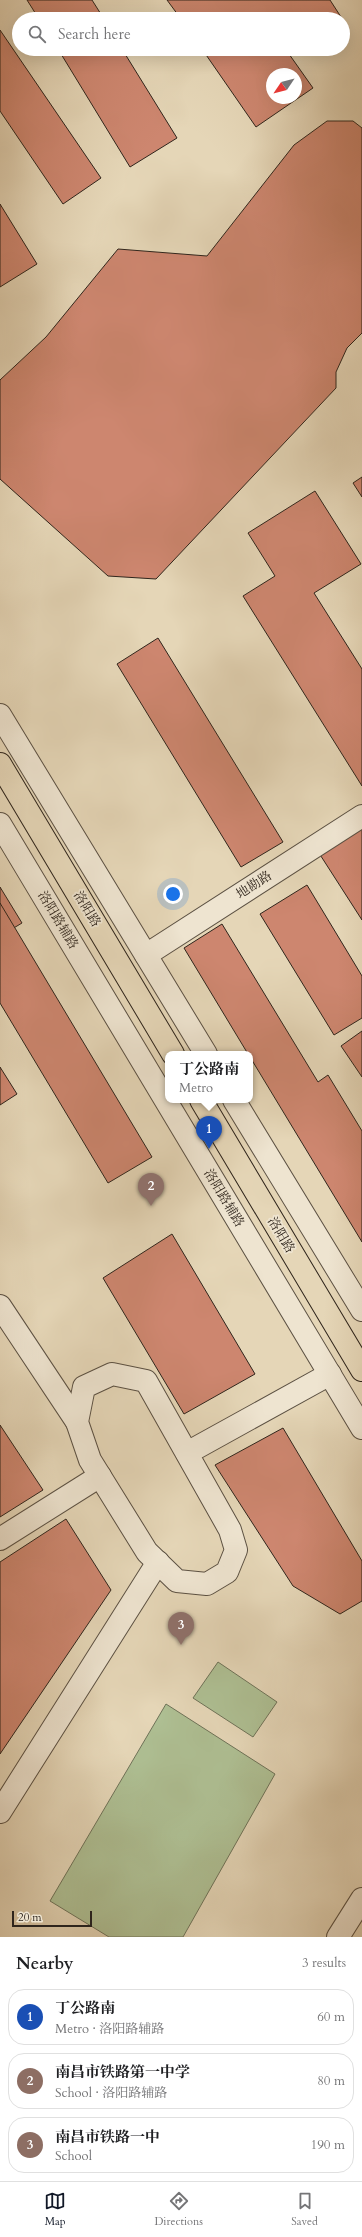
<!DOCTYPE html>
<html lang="en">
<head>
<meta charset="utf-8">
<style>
  :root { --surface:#fff; --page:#f2f2f2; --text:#202124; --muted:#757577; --line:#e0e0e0; --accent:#111827 }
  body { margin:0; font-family:Cardo,"Noto Serif SC",serif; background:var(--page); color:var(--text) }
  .compass { position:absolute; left:266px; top:68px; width:36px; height:36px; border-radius:50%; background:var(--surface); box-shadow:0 4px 16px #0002; rotate:235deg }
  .scale { position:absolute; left:12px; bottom:10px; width:80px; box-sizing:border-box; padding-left:4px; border:2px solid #2f251c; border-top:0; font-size:11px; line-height:14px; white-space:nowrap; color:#2f251c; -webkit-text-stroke:3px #eee4d0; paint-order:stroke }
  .you { position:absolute; left:173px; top:894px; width:14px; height:14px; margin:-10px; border:3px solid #fff; border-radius:50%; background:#1a73e8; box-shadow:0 0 0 6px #1a73e833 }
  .badge { display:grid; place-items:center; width:26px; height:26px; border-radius:50%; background:var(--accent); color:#fff; font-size:13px; font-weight:700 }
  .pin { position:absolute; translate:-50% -33px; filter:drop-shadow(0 1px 2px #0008) }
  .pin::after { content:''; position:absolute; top:21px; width:14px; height:12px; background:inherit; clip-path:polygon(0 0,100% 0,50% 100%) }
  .popup { position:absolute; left:165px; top:1051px; width:88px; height:52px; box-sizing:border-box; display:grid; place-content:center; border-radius:8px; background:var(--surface); filter:drop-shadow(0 1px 3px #0005); font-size:13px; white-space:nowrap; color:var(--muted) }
  .popup b { font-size:15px; color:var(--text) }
  .popup::after { content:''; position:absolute; left:50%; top:100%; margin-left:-8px; border:8px solid transparent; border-top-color:var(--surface) }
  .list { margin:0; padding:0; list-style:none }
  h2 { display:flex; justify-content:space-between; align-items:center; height:52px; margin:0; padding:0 16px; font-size:17px }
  h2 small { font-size:13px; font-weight:400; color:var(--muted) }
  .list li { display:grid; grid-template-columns:26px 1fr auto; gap:12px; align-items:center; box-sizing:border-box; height:56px; margin:0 8px 8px; padding:0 8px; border:1px solid var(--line); border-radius:16px }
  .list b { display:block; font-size:15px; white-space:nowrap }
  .list p { margin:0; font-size:13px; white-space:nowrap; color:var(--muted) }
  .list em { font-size:13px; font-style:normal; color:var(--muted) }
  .icon { flex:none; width:22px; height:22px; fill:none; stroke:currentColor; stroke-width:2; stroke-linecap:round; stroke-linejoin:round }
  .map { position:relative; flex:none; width:362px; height:1937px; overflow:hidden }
  .search { position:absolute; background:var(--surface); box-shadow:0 4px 16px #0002; left:12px; right:12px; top:12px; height:44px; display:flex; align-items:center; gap:10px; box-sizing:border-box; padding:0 14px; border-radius:22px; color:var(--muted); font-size:15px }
  .sheet { height:244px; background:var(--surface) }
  nav { display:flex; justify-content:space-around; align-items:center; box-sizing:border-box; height:56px; border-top:1px solid var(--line); background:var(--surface); font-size:11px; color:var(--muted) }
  nav a { display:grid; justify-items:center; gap:2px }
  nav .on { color:var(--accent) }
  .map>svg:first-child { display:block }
  .green { fill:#aebf93; stroke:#6e7258 }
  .building { fill:#cd866f; stroke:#2f251c; fill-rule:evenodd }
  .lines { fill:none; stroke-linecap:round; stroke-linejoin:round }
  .minor-casing { stroke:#5c5143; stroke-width:24 }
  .major-casing { stroke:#2f251c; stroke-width:24 }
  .minor { stroke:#eee4d0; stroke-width:22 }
  .major { stroke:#e5d6b7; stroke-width:22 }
  .labels { text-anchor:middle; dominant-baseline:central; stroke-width:3.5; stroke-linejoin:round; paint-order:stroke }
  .street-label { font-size:13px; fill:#2f251c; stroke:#eee4d0 }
</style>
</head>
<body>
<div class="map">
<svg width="362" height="1937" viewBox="0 0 362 1937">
  <rect width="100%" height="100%" fill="#e5d6b7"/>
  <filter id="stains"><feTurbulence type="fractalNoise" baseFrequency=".005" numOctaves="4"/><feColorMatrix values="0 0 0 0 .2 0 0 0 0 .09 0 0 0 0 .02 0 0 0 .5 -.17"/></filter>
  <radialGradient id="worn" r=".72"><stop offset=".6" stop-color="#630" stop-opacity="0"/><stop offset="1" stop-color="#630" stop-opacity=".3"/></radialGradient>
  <!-- green -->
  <g class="green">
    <path d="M218,1662L277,1702L253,1737L193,1698Z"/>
    <path d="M166,1704L275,1774L183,1937H109L50,1901Z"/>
  </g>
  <!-- building -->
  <g class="building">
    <path d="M27,0H92L104,19H39Z"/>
    <path d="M167,0H330L341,17L338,19H181Z"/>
    <path d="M0,30L101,178L63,204L0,111Z"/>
    <path d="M58,49H122L177,138L130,167Z"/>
    <path d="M202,49H295L289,54L313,88L256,127ZM272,74H296V98H272Z"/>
    <path d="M327,121H353L362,128V333L347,348L336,372V388L156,579L108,576L0,479V380L46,337L118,249L207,256L294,145Z"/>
    <path d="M0,204L37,264L0,287Z"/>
    <path d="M362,477V497L353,483Z"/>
    <path d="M315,491L361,564L314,593L362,669V786L243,596L275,576L248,533Z"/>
    <path d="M158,638L283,842L241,867L117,664Z"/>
    <path d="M362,827V920L317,850Z"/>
    <path d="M307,885L362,976V1018L334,1035L260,914Z"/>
    <path d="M0,887L22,923L2,935L0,931Z"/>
    <path d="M0,903L152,1157L108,1183L0,1003Z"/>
    <path d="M222,924L318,1082L328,1075L362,1131V1242L250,1057V1054H248L184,948Z"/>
    <path d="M362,1031V1077L341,1046Z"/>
    <path d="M0,1067L17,1094L0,1105Z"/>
    <path d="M172,1234L255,1374L184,1414L103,1278Z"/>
    <path d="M0,1425L43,1490L0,1517Z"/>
    <path d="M283,1428L362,1561V1601L340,1614L293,1586L215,1465Z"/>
    <path d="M66,1519L111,1590L0,1754V1562Z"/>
  </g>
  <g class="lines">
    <defs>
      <g id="minor">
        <path d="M0,715L206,1054"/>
        <path d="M0,824L362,1428"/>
        <path d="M146,955L362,816"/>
        <path d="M234,1100L362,1310"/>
        <path d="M0,1306L77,1422"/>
        <path d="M112,1374L146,1381L230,1530L236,1550L227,1572L207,1584L177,1581L147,1552L90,1460L77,1422L84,1387Z"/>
        <path d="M187,1453L330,1374"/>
        <path d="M0,1539L100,1476"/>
        <path d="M0,1812L158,1562"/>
        <path d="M338,1937L362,1899"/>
      </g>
      <g id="major">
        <path d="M0,764L173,1054"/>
        <path d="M201,1100L362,1370"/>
      </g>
    </defs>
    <!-- minor casing -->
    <use href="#minor" class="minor-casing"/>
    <!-- major casing -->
    <use href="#major" class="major-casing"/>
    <!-- minor -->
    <use href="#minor" class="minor"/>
    <!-- major -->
    <use href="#major" class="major"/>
  </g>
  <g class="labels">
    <!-- street labels -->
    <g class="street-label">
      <text transform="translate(254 885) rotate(-33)">地勘路</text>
      <text transform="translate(87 909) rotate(59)">洛阳路</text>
      <text transform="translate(58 920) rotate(59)">洛阳路辅路</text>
      <text transform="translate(224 1198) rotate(59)">洛阳路辅路</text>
      <text transform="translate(281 1235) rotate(59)">洛阳路</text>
    </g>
  </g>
  <rect width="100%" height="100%" filter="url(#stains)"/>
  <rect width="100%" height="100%" fill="url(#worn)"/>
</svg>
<svg class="compass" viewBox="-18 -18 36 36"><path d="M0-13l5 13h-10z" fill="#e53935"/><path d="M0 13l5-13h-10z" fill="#757577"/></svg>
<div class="scale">20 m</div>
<div class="you"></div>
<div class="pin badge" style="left:209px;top:1149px;background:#1a4fb4">1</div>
<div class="popup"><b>丁公路南</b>Metro</div>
<div class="pin badge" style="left:151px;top:1206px;background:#8d6e63">2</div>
<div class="pin badge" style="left:181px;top:1645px;background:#8d6e63">3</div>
<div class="search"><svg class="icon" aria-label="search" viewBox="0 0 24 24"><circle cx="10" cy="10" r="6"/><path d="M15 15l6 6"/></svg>Search here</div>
</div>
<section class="sheet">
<h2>Nearby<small>3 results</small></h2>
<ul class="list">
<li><span class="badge" style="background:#1a4fb4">1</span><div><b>丁公路南</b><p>Metro · 洛阳路辅路</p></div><em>60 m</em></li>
<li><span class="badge" style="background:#8d6e63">2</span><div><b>南昌市铁路第一中学</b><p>School · 洛阳路辅路</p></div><em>80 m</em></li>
<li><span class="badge" style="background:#8d6e63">3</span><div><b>南昌市铁路一中</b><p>School</p></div><em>190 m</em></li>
</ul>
</section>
<nav>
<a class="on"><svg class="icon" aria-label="map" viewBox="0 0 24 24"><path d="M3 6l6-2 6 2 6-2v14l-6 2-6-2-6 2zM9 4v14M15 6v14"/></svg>Map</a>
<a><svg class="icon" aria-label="directions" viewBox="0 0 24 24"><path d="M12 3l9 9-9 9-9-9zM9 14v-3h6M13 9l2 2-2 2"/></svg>Directions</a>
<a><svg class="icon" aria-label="saved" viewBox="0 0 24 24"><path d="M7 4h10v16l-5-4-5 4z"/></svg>Saved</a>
</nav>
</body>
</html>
